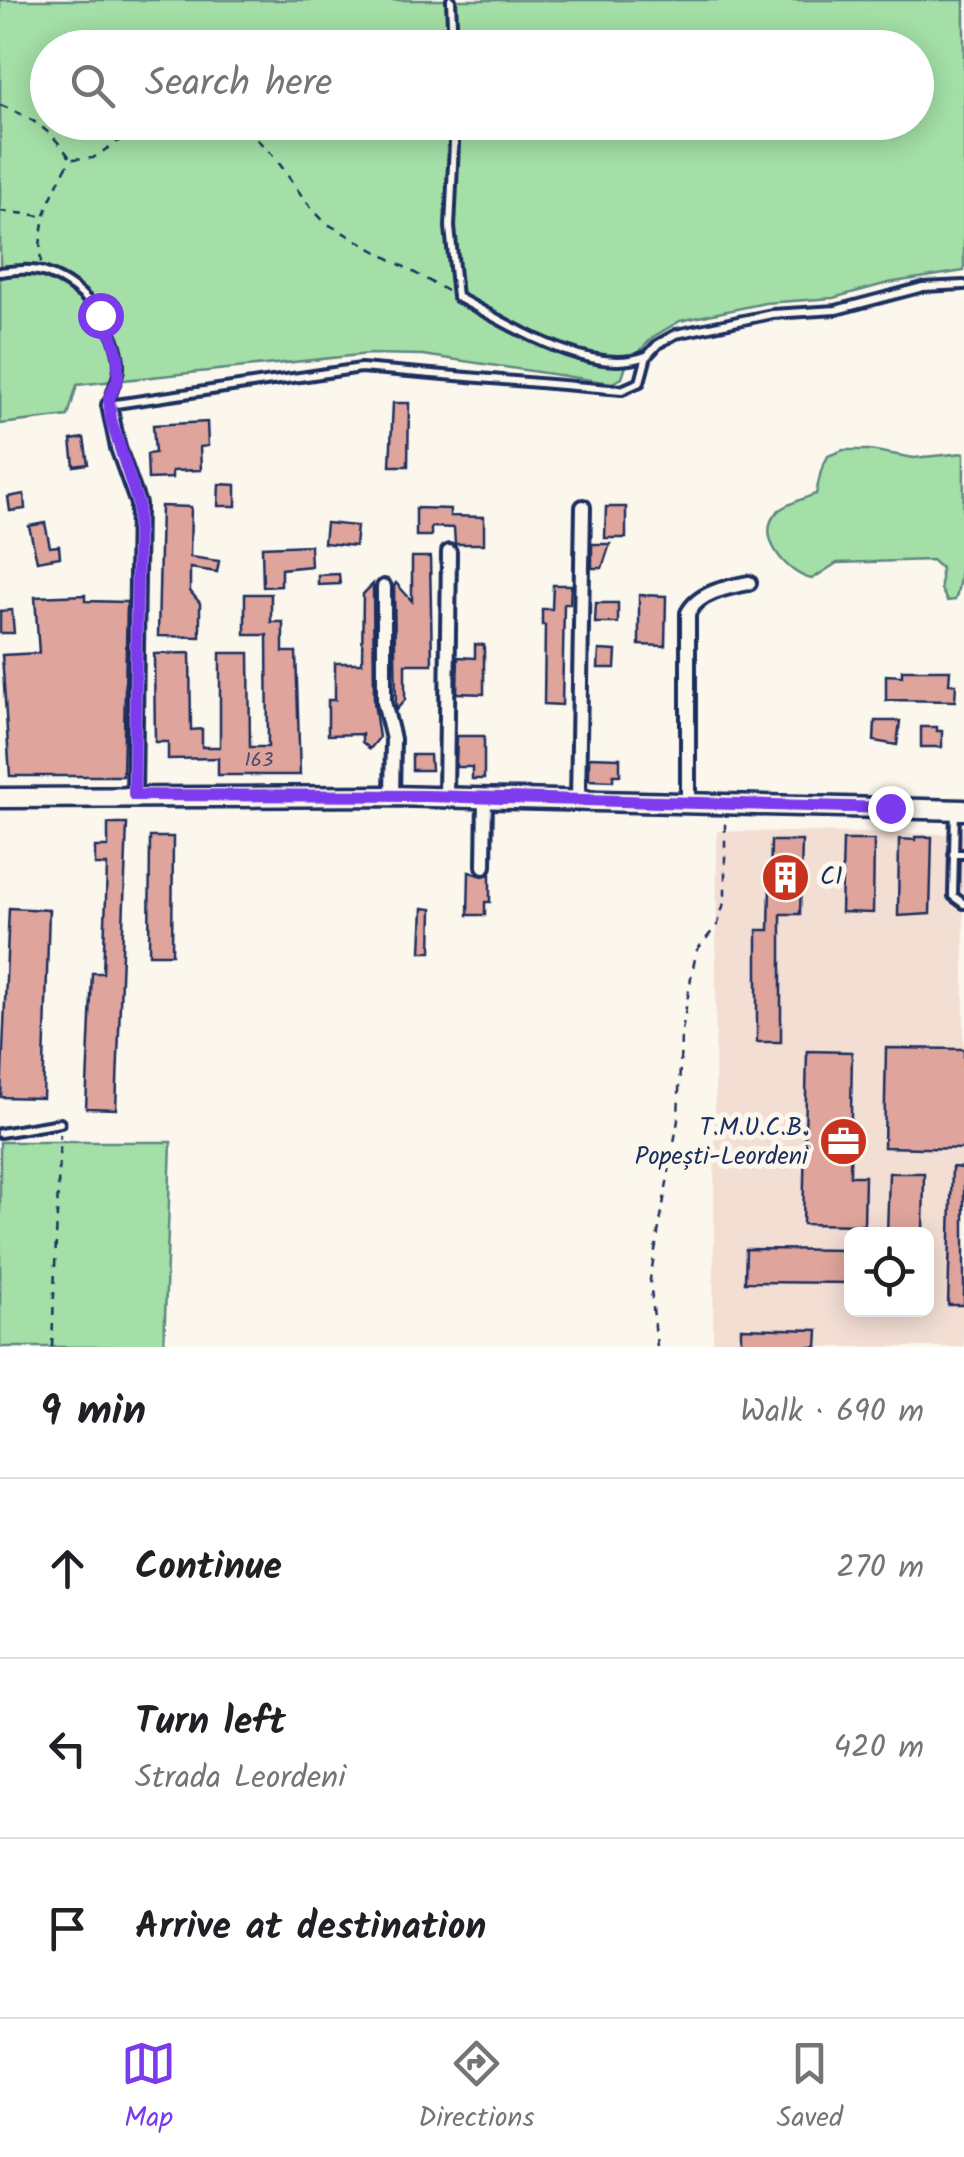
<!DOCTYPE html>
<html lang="en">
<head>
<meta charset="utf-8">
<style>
  :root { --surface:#fff; --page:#f6f6f6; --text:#202124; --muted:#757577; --line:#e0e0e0; --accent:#7c3aed }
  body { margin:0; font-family:Kalam,sans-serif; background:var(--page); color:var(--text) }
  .controls { position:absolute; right:30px; bottom:30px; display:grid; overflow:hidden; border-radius:15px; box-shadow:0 5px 25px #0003 }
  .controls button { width:90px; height:90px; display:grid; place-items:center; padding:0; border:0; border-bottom:2px solid var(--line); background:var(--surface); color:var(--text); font:50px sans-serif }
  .stop { position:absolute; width:30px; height:30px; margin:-22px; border:8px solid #7c3aed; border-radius:50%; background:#fff }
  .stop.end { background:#7c3aed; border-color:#fff; box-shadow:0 2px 10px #0008 }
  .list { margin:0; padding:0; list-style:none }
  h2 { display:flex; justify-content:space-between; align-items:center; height:130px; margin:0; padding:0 40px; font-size:42px }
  h2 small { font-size:32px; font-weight:400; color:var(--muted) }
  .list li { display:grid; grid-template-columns:65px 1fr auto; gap:30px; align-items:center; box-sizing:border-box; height:180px; padding:0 40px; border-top:2px solid var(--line) }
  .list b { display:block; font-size:38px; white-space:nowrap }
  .list p { margin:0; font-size:32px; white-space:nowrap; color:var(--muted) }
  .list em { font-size:32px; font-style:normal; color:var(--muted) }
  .icon { flex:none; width:55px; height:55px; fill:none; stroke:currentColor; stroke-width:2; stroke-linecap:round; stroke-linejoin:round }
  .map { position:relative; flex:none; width:964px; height:1347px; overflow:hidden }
  .search { position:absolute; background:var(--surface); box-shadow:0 5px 25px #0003; left:30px; right:30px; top:30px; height:110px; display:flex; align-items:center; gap:25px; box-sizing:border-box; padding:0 35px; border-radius:55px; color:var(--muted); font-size:38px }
  .sheet { height:670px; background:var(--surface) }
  nav { display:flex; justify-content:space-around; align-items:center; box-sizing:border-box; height:140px; border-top:2px solid var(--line); background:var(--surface); font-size:28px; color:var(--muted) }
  nav a { display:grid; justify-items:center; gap:5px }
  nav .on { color:var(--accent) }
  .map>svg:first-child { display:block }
  .built { fill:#f3ded4; fill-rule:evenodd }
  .green { fill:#a3dfa6; stroke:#5f8782; stroke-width:2.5; fill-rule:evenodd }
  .building { fill:#dfa59c; stroke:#1b2f5e; stroke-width:2.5 }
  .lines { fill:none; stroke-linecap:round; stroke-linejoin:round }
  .service-casing { stroke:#1b2f5e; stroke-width:14 }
  .minor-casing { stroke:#1b2f5e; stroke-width:20 }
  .secondary-casing { stroke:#1b2f5e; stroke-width:25 }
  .path { stroke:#1b2f5e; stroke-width:2.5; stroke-dasharray:8 8; stroke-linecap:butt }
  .service { stroke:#fbf7ec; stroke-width:6 }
  .minor { stroke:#fbf7ec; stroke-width:12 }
  .secondary { stroke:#fbf7ec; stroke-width:18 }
  .route { stroke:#7c3aed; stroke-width:12 }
  .labels { text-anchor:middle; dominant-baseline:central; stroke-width:10; stroke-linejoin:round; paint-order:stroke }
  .number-label { font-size:20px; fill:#4c4c6e }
  .poi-label { font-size:25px; fill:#1b2f5e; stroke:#fbf7ec; text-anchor:start }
</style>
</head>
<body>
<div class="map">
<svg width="964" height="1347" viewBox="0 0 964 1347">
  <rect width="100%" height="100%" fill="#fbf7ec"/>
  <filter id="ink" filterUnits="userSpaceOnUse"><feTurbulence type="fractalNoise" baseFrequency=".01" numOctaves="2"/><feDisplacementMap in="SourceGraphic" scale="20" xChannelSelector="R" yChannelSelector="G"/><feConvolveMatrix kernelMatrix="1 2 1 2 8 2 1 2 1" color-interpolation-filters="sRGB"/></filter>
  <g filter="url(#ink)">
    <!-- built -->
    <path class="built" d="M717,831L964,834V1347H713ZM852,1234H926V1310H852Z"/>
    <!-- green -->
    <g class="green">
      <path d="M0,0H964V271L888,283L833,298L765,303L680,321L653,337L626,366L622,378L612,383L423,355L369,354L77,385L68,416L0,424ZM48,48H916V122H48Z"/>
      <path d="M843,450H870L914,458L964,453C964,483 964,581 955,600L947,601L941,589V568L932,560L837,563L812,579C787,574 753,535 778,511C788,503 805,498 816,494L821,471L828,456Z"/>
      <path d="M0,1142H171L164,1347H0Z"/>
    </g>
    <!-- building -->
    <g class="building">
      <path d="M393,403H409L408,466H390Z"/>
      <path d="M207,422L208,446L200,447L201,470L172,471V478L148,479L147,454L155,453L153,425Z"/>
      <path d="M84,438L88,464L74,466L71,440Z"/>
      <path d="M219,484L236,485V506H218Z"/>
      <path d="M24,494L25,509L10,511L8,497Z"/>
      <path d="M161,506L191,507L190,557L219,561L217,572L190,568V591L200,603V637L158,636Z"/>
      <path d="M606,507H626V538H605Z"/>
      <path d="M416,508L450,509V516L484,517V544H455L454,528L431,527V536H416Z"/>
      <path d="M45,523L50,547L59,546L60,557L37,561L29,526Z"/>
      <path d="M326,523L357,526L355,546L324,543Z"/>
      <path d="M592,544H610L602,568H592Z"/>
      <path d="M310,545L311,566L281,569V586L263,587L262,547Z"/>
      <path d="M412,557H430L432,664H405V700L396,710L394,586L396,583L412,601Z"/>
      <path d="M339,574L340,584L318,585V575Z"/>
      <path d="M373,584L374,702L379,738L370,749L362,742V734L328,735V700H335V663H362L363,594Z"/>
      <path d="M553,585H571L570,604H564L562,705L544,704L545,625H542V609H552Z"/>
      <path d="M245,594H271V622H283V652H296L300,775H218V758L168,759V742H155L154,654L190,653L191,730L202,729V747H220V653H249L250,747H268L267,635H245Z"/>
      <path d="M85,595V601L127,602L123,776H10L2,655L39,653L35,597Z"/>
      <path d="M639,595L666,596L665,646L639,645Z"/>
      <path d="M596,603H618V623H595Z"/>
      <path d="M12,610L14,633H0V611Z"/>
      <path d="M475,644L484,645V694L457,693L458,657L475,658Z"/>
      <path d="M599,650L616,651L615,668H598Z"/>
      <path d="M902,670H950L949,684H956L955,701L886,700V675L902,676Z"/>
      <path d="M875,721H900L897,745L874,741Z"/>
      <path d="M921,727H937V731H942V747H921Z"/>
      <path d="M457,736H484V779H472V767H456Z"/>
      <path d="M412,755H430L431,770H412Z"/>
      <path d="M589,757L620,758V775H613V781L589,780Z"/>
      <path d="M108,824H127L116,1109L86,1108L92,973H103L106,898L107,865H95V847H108Z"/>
      <path d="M150,837H173L172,954H149Z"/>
      <path d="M915,837H932L930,914L898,916L899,839L915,840Z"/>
      <path d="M843,840H874L873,913L841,912Z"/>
      <path d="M771,841H802L800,914H781V1042H757V930H769Z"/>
      <path d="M469,872L483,876L490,874V902H485V915H468Z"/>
      <path d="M9,908L49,910L43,1098L1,1097Z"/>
      <path d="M423,908L432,909L431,952H421Z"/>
      <path d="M886,1048L964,1049V1149L884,1147Z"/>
      <path d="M807,1051L852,1052L850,1176H865L864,1225L803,1224Z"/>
      <path d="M952,1167L964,1168V1305H948Z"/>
      <path d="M889,1173H924L923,1234H887Z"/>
      <path d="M746,1249L852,1250V1283L745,1282Z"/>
      <path d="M741,1328L818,1330L817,1347H741Z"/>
    </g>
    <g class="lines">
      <defs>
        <g id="service">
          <path d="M451,0L453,48"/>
          <path d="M455,122L450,227L457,297C506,322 589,378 646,356"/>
          <path d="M0,272C15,270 31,268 46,273C83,286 120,328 119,368C118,381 110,392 109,405L361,368L622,390L640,382L647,356L658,344L676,334L772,314L836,310L923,287L964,285"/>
          <path d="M955,811L953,896L964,904"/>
          <path d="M953,854H964"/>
          <path d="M0,1133L60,1123"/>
        </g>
        <g id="minor">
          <path d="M109,405L118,448L138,504L134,795"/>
          <path d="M384,587V702L393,739L392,796"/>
          <path d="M446,797L449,552"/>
          <path d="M578,800L583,507"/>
          <path d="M688,803V613C698,593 727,587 749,583"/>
          <path d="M484,866L485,798"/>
        </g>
        <path id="secondary" d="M0,798L392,796L964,810"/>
      </defs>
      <!-- service casing -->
      <use href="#service" class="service-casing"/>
      <!-- minor casing -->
      <use href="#minor" class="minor-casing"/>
      <!-- secondary casing -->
      <use href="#secondary" class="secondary-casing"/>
      <!-- path -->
      <g class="path">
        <path d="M0,105C31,117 51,130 70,158"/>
        <path d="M230,122C284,150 286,186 326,223L447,291"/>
        <path d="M0,211L43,216"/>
        <path d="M41,263C37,222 51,194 71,159L93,158L147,122"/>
        <path d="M52,1347L60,1134"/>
        <path d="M657,1347L650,1279L678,1120L681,1037L692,972L697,950L718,924L725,899V822"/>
      </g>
      <!-- service -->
      <use href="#service" class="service"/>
      <!-- minor -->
      <use href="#minor" class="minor"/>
      <!-- secondary -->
      <use href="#secondary" class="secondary"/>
    </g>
  </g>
  <g class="lines" filter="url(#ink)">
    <!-- route -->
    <path class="route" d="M100,315L112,336L118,356V378L109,399L111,420L138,504L134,795L425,796L890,808"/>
  </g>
  <!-- icons -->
  <defs>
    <symbol id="building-disc" viewBox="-11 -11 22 22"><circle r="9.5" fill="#c8321e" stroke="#fbf7ec"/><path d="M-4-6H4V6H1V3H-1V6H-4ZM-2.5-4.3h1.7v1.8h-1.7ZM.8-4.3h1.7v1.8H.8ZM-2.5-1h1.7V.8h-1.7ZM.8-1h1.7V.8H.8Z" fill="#fff"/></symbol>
    <symbol id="office-disc" viewBox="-11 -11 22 22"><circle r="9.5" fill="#c8321e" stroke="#fbf7ec"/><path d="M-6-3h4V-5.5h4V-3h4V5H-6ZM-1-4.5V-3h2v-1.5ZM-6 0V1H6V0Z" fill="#fff"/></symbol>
  </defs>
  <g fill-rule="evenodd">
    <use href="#building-disc" x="758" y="850" width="55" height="55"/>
    <use href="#office-disc" x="816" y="1114" width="55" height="55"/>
  </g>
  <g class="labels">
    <!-- number labels -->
    <g class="number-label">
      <text x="259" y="761">163</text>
    </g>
    <!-- poi labels -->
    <g class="poi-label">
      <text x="820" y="877">C1</text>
      <text x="808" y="1128" text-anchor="end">T.M.U.C.B.<tspan x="808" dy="29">Popești-Leordeni</tspan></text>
    </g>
  </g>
</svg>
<div class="controls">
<button><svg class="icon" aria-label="locate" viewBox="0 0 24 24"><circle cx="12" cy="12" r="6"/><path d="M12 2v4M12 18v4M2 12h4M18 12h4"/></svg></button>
</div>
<div class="stop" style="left:100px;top:315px"></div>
<div class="stop end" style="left:890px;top:808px"></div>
<div class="search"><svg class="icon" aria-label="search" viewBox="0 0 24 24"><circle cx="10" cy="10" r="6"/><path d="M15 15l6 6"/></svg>Search here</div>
</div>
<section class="sheet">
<h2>9 min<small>Walk · 690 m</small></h2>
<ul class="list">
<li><svg class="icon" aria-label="ahead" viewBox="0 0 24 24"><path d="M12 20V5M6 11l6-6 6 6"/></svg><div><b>Continue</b></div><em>270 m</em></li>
<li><svg class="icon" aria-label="left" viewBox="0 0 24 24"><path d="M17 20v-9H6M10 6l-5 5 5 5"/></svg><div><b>Turn left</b><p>Strada Leordeni</p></div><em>420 m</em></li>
<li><svg class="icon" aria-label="arrive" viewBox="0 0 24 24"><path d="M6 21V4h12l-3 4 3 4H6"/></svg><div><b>Arrive at destination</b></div></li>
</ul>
</section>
<nav>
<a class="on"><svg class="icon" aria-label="map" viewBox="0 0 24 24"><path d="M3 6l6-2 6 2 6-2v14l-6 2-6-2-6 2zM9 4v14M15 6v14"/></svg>Map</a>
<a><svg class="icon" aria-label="directions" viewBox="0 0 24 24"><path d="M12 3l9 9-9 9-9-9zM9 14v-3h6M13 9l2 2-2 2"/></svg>Directions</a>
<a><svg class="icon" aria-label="saved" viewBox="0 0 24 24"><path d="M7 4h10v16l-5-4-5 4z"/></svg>Saved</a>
</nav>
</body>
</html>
